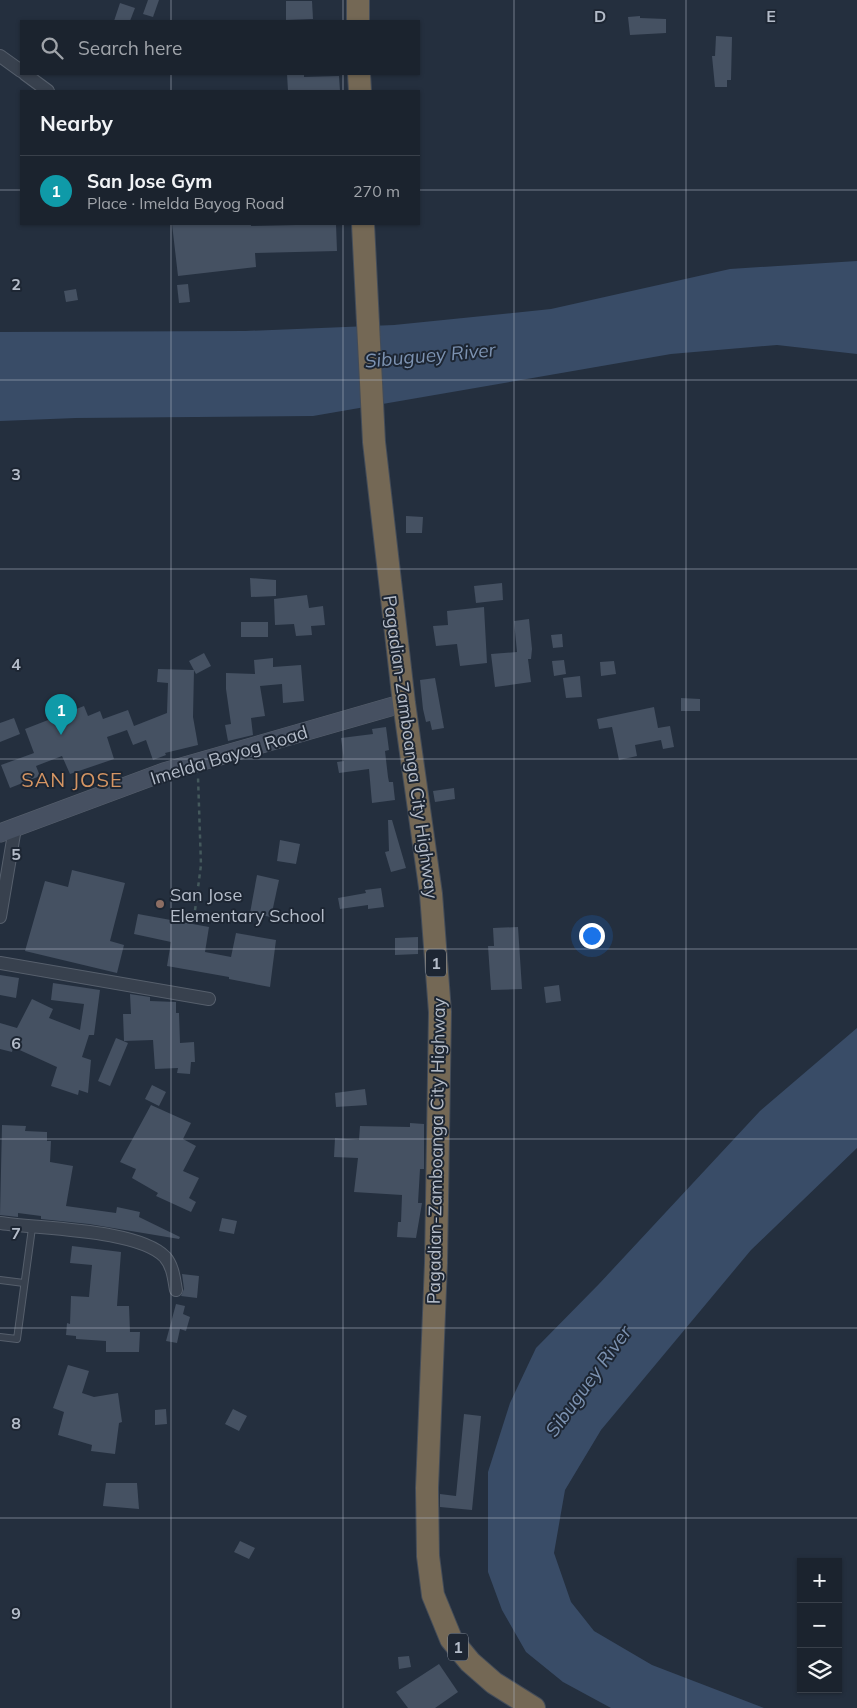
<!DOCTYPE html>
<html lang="en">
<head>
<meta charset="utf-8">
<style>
  :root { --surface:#1b232e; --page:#242b36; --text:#f1f3f6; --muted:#a0a4aa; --line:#39404a; --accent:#bca0f2 }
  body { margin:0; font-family:Mulish,sans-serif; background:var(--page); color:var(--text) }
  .controls { position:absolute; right:15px; bottom:15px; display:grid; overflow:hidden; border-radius:0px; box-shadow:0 1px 4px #0004 }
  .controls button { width:45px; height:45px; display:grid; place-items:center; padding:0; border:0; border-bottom:1px solid var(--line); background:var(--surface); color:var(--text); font:25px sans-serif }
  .you { position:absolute; left:591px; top:935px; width:18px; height:18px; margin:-12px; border:4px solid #fff; border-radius:50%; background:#1a73e8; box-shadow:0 0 0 8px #1a73e833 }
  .badge { display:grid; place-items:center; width:32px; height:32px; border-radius:50%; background:var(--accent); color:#fff; font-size:16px; font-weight:700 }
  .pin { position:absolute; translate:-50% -41px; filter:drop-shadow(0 1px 2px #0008) }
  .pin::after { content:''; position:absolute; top:26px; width:18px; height:15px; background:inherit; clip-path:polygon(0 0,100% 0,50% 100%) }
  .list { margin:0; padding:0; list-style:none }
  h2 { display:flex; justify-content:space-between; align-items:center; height:65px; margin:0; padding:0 20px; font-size:21px }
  h2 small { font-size:16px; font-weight:400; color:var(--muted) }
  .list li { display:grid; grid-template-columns:32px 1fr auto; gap:15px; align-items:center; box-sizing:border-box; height:70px; padding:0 20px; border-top:1px solid var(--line) }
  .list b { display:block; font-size:19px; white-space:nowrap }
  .list p { margin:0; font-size:16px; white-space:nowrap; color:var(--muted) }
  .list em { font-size:16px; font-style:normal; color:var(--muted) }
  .icon { flex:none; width:28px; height:28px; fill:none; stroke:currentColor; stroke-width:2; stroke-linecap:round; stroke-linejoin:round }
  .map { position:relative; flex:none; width:857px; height:1708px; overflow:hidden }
  .search { position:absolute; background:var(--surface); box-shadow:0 1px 4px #0004; left:20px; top:20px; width:400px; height:55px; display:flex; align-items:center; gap:12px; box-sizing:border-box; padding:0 18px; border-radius:0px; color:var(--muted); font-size:19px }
  .panel { position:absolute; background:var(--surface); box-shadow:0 1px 4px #0004; left:20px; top:90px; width:400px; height:135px; border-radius:0px }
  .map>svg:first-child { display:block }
  .water { fill:#394c67 }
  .building { fill:#455162 }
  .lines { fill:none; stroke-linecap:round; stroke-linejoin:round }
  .lane-casing { stroke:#565f6c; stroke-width:8 }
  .street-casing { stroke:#565f6c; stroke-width:14 }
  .secondary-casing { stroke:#565f6c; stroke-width:19 }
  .highway-casing { stroke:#434c59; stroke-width:24 }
  .path { stroke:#44595c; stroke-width:2.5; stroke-dasharray:4 4; stroke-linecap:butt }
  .lane { stroke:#38414e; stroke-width:6 }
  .street { stroke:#38414e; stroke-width:12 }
  .secondary { stroke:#465061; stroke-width:18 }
  .highway { stroke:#746855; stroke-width:22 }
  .grid { fill:none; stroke:#b4bcc9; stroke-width:1; stroke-opacity:0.55 }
  .education-dot { fill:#8d6e63; stroke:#1d2633; stroke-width:2 }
  .labels { text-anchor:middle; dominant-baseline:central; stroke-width:4; stroke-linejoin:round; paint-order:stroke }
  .shield { fill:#1d2633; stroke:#878f9c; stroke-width:1 }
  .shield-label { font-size:16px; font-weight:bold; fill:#b4bcc9 }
  .street-label { font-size:18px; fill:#b4bcc9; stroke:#1d2633 }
  .poi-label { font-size:18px; fill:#b4bcc9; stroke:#1d2633; text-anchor:start }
  .water-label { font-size:19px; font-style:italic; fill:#7c92b1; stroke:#1d2633 }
  .quarter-label { font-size:20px; letter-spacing:1px; fill:#d59563; stroke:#1d2633 }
  .grid-label { font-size:16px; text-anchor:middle; font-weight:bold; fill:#b4bcc9; stroke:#1d2633; stroke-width:4; stroke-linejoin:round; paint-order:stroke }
</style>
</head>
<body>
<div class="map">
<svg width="857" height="1708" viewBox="0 0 857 1708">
  <rect width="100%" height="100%" fill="#242f3e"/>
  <!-- water -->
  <g class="water">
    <path d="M857,261V354L777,345L671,354L313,416L76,418L0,421V332L245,331L394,325L551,309L730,269Z"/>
    <path d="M857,1028V1148L751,1250L601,1430L565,1490L554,1553L571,1602L594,1631L652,1665L764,1708H611L563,1682L526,1652L502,1610L488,1572V1472L510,1403L536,1348L599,1284L760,1111Z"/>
  </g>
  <!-- building -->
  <g class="building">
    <path d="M148,0H159L153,17L143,14Z"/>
    <path d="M286,1H312L313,19L286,20Z"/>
    <path d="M120,3L135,8L130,21H114Z"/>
    <path d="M640,16V18L666,19V33L630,35L628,17Z"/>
    <path d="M716,36L732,37L731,80H727V87H715L712,56H715Z"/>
    <path d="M287,74H304V77L339,76L340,91H288Z"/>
    <path d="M172,224H251V226L336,224L337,251L255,253L256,267L178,276Z"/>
    <path d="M188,284L190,302L179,303L177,285Z"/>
    <path d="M76,289L78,300L66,302L64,291Z"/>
    <path d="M406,516L423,517L422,533H406Z"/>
    <path d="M250,578L276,580V596L251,597Z"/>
    <path d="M502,583L503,600L476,603L474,586Z"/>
    <path d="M307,595L309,608L323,606L325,625L311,626L312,635L296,636L294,624L275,625L274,599Z"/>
    <path d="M484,607L487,663L460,666L457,644L436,646L433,626L448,625L447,611Z"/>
    <path d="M529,619L532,649L531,659H528L531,682L495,687L491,654L517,652L514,621Z"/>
    <rect x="241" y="622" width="27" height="15"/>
    <path d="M562,634L563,647L553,648L551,635Z"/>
    <path d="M204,653L211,666L196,674L189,661Z"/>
    <path d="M273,658V667L301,665L304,701L283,703L282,684L260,686L265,716L251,718L253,735L228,741L225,725L231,724L226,689V673L255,674L254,660Z"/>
    <path d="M564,660L566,674L554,676L552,661Z"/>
    <path d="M614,661L616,674L601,676L600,662Z"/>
    <path d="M158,669L194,670L193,717L198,745L165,753L166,755L153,760L146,740L133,745L127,730L107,737L114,759L70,774L62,756L36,766L40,776L10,788L1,765L34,753L25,729L84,706L88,716L100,711L103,719L128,710L134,726L167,713L168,683L157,682Z"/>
    <path d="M580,676L582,697L566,698L563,678Z"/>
    <path d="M435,678L444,728L432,730L430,721L426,722L423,709L420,680Z"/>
    <path d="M681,698L700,699V711H681Z"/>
    <path d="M654,707L658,728L670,726L674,747L663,749L661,740L635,745L637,756L619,760L612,727L599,729L597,719Z"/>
    <path d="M14,718L20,734L0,742V723Z"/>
    <path d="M386,727L389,750L385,751L388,777L389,782H393L395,800L372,803L369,769L339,773L337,762L344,761L341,738L373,734L372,729Z"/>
    <path d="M454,788L455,799L435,802L433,791Z"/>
    <path d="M388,820H392L406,868L391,872L385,852L389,851Z"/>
    <path d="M280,840L300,844L296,864L277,861Z"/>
    <path d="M72,870L125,883L110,941L124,945L117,973L25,951L45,881L68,887Z"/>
    <path d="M257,875L279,880L271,917L250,913Z"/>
    <path d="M381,888L384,907L368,909V905L340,909L338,898L366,893L365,890Z"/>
    <path d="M138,914L209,927L205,952L231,957L236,933L276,940L270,987L229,979V977L167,966L171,942L134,934Z"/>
    <path d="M518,927L522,989L491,990L488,946H494L493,928Z"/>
    <path d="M418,937V954L395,955V938Z"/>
    <path d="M0,975L19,978L16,998L0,995Z"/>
    <path d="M53,983L100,990L94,1035H89L82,1057L91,1060L88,1093L79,1090L78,1095L51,1086L57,1067L13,1047L12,1052L0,1049V1023L17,1028L32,999L53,1009L49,1018L80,1030L84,1004L51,1000Z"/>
    <path d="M559,985L561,1001L546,1003L544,987Z"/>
    <path d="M130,994L150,997V1001L176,1002V1013H179L180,1043L194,1042L195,1062H191L190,1074L177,1073L178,1068L155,1069L153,1040L124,1041L123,1014H131Z"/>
    <path d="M116,1038L128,1043L110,1086L98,1081Z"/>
    <path d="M152,1085L166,1092L159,1106L145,1099Z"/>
    <path d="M365,1089L367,1105L336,1107L335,1093Z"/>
    <path d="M151,1105L191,1123L183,1139L196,1146L183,1171L199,1178L189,1198L196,1202L191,1212L156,1196L158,1193L132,1178L136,1169L120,1162Z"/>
    <path d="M410,1123L424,1124V1169H420L418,1203H422L416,1238L397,1237L398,1222H401L402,1195L354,1192L358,1158L334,1157L335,1138L359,1140L360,1126L410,1127Z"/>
    <path d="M2,1125L26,1126L25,1131L47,1132V1141H51L50,1162L73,1166L66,1206L116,1213L117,1207L140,1212L139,1217L180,1237L179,1239L89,1224L41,1219V1216L18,1213V1217L0,1215Z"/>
    <path d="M222,1218L237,1221L234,1234L219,1231Z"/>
    <path d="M72,1246L121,1252L117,1306H129L130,1332H140L139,1352H106V1341L76,1339V1336L66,1335L67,1323L70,1324L71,1296L89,1297L92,1265L70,1263Z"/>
    <path d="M182,1274L199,1276L197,1298L181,1296L184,1289Z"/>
    <path d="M176,1304L185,1306L183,1314L190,1317L186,1331L180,1329L177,1343L166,1341Z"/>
    <path d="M68,1365L89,1371L82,1393L94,1397L118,1393L122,1422L119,1423L115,1454L91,1451L92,1445L58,1435L64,1412L53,1408Z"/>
    <path d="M166,1409L167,1424L155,1425V1410Z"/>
    <path d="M233,1409L247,1416L239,1431L225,1424Z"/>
    <path d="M464,1414L481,1416L472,1510L440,1507V1494L456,1496Z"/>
    <path d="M106,1483H137L139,1509L103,1506Z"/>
    <path d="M240,1541L255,1548L249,1559L234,1552Z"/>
    <path d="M409,1656L411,1667L399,1669L398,1657Z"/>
    <path d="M439,1664L458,1692L435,1708H408L396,1692Z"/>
  </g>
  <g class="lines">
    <defs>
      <g id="lane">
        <path d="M0,1280L24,1283"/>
        <path d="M0,1337L17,1339L32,1228"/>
      </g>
      <g id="street">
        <path d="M0,56L21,71"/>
        <path d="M25,74L48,91"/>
        <path d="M0,917L15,828"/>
        <path d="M0,963L209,999"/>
        <path d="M0,1223C40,1229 138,1229 165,1257C173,1266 174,1279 176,1290"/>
      </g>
      <path id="secondary" d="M0,833L164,772L404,703"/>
      <g id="highway">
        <path d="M358,0V21"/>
        <path d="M359,74L360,91"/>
        <path d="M363,224L374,442L404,703L431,894L440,1012L436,1263L427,1488L428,1556L433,1595L451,1639L470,1662L494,1683L534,1708"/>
      </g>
    </defs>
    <!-- lane casing -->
    <use href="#lane" class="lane-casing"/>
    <!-- street casing -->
    <use href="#street" class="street-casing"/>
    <!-- secondary casing -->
    <use href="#secondary" class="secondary-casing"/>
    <!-- highway casing -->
    <use href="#highway" class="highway-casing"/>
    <!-- path -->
    <path class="path" d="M194,918L201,865L198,777"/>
    <!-- lane -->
    <use href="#lane" class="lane"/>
    <!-- street -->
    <use href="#street" class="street"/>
    <!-- secondary -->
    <use href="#secondary" class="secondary"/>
    <!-- highway -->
    <use href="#highway" class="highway"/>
  </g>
  <!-- grid -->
  <path class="grid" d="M171,0V21M343,0V21M514,0V1708M686,0V1708M171,74V91M343,74V91M0,190H21M419,190H857M171,224V1708M343,224V1708M0,380H857M0,569H857M0,759H857M0,949H857M0,1139H857M0,1328H857M0,1518H857"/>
  <!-- markers -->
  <circle class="education-dot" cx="160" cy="904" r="5"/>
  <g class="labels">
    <!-- shield labels -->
    <g class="shield">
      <rect x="426" y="949.5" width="20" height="27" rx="4"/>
      <rect x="448" y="1633.5" width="20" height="27" rx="4"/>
    </g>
    <g class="shield-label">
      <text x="436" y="963">1</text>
      <text x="458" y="1647">1</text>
    </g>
    <!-- street labels -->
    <g class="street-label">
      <text transform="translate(411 747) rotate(82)">Pagadian-Zamboanga City Highway</text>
      <text transform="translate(229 755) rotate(-17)">Imelda Bayog Road</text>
      <text transform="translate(436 1151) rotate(-89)">Pagadian-Zamboanga City Highway</text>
    </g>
    <!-- poi labels -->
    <g class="poi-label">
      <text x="170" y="894">San Jose<tspan x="170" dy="21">Elementary School</tspan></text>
    </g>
    <!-- water labels -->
    <g class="water-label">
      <text transform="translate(430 355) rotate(-5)">Sibuguey River</text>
      <text transform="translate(588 1381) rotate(-54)">Sibuguey River</text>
    </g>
    <!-- quarter labels -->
    <g class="quarter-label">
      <text x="72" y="779">SAN JOSE</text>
    </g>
  </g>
  <g class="grid-label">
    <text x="600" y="22">D</text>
    <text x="771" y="22">E</text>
    <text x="16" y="290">2</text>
    <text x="16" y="480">3</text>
    <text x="16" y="670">4</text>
    <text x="16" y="860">5</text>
    <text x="16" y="1049">6</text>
    <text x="16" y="1239">7</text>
    <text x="16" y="1429">8</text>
    <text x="16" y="1619">9</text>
  </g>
</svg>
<div class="controls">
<button>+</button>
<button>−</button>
<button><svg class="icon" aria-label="layers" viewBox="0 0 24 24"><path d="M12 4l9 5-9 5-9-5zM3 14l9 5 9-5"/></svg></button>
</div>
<div class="you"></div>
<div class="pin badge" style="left:61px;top:735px;background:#0f9aa8">1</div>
<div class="search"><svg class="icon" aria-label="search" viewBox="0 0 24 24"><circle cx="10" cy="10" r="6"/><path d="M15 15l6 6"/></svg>Search here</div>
<section class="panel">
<h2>Nearby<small></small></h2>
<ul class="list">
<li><span class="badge" style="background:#0f9aa8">1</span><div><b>San Jose Gym</b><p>Place · Imelda Bayog Road</p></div><em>270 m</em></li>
</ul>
</section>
</div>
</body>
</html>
